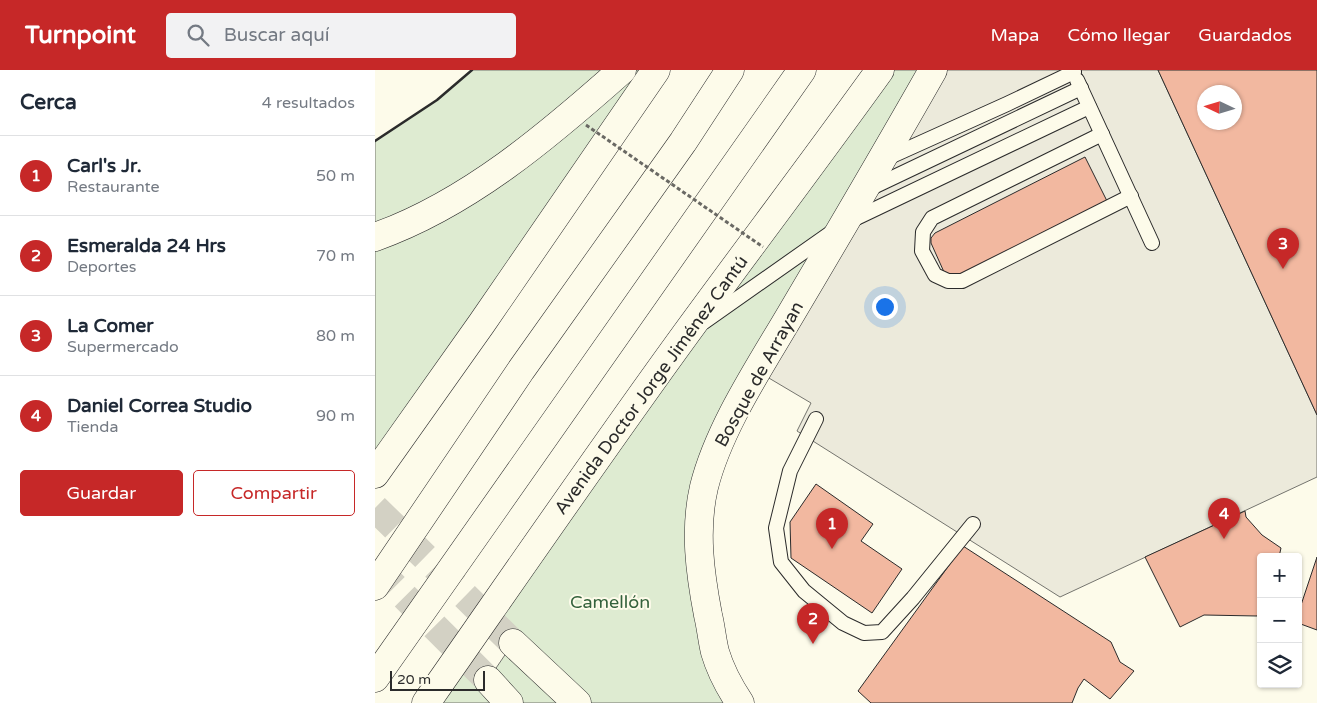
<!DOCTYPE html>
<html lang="es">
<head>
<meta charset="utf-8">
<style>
  :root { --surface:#fff; --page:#f2f2f3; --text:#1f2937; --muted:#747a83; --line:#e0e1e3; --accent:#c62828 }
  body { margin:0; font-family:"Varela Round",sans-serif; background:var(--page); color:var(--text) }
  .controls { position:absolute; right:15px; bottom:15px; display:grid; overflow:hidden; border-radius:5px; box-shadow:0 1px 4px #0004 }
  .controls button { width:45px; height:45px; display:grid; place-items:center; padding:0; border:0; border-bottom:1px solid var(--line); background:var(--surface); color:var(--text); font:25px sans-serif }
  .compass { position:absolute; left:822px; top:15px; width:45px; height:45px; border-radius:50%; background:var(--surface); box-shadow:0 1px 4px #0004; rotate:274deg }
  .scale { position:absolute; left:15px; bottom:12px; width:95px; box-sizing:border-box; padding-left:5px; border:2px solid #2b2b2b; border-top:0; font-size:14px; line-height:18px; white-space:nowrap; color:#2b2b2b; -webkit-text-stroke:4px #fdfbea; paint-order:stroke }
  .you { position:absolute; left:509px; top:236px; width:18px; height:18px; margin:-12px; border:4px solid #fff; border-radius:50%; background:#1a73e8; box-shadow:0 0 0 8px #1a73e833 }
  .badge { display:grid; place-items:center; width:32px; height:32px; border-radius:50%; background:var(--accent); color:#fff; font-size:16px; font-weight:700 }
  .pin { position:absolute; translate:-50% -41px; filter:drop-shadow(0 1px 2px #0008) }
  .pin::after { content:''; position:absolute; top:26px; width:18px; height:15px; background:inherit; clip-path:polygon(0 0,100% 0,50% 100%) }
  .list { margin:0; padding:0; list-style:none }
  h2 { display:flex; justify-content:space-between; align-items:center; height:65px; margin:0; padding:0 20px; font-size:21px }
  h2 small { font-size:16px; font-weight:400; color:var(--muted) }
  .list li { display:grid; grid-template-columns:32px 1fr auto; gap:15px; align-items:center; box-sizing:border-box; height:80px; padding:0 20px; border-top:1px solid var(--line) }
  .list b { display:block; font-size:19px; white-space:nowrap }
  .list p { margin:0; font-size:16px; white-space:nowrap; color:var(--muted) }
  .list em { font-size:16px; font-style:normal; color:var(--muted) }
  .actions { display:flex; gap:10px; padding:15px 20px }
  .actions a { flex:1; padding:11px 0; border:1px solid var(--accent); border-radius:5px; text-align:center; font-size:18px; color:var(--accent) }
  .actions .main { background:var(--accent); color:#fff }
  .icon { flex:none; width:28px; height:28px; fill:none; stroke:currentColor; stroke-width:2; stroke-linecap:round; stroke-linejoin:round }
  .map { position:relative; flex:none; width:942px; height:633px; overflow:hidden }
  header { display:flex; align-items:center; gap:30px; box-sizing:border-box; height:70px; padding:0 25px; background:var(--accent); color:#fff }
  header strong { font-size:24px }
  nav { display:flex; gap:28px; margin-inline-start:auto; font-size:18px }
  .search { width:350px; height:45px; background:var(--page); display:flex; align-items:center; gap:12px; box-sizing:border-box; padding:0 18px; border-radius:5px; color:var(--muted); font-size:19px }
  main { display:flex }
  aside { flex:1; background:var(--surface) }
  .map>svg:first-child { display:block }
  .green { fill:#deebd1; stroke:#74746e }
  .parking { fill:#eceadb; stroke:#74746e }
  .building { fill:#f2b8a0; stroke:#2b2b2b; fill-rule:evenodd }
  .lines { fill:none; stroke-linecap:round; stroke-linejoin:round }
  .tertiary-tunnel { stroke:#d3d1c4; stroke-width:28; stroke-dasharray:28 14; stroke-linecap:butt }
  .service-casing { stroke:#2b2b2b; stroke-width:16 }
  .tertiary-casing { stroke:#2b2b2b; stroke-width:29 }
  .secondary-casing { stroke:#2b2b2b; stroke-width:29 }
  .service { stroke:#fdfbea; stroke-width:14 }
  .tertiary { stroke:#fdfbea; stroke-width:28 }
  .secondary { stroke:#fdfbea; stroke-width:28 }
  .path-bridge { stroke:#6a6964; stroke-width:3; stroke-dasharray:4 2.5; stroke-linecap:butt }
  .wall { stroke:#2b2b2b; stroke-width:2.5 }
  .labels { text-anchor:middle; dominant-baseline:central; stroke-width:4; stroke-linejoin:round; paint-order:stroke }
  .street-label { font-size:18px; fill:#2b2b2b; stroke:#fdfbea }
  .park-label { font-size:18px; fill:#34623c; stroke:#fdfbea }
</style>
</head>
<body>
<header>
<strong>Turnpoint</strong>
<div class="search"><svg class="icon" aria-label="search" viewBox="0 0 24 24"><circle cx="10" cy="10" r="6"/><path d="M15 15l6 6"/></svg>Buscar aquí</div>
<nav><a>Mapa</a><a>Cómo llegar</a><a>Guardados</a></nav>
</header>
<main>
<aside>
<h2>Cerca<small>4 resultados</small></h2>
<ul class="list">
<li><span class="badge">1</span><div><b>Carl's Jr.</b><p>Restaurante</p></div><em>50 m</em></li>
<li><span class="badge">2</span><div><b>Esmeralda 24 Hrs</b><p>Deportes</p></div><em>70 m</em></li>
<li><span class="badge">3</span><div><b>La Comer</b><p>Supermercado</p></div><em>80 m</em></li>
<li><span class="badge">4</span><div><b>Daniel Correa Studio</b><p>Tienda</p></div><em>90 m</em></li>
</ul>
<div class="actions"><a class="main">Guardar</a><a>Compartir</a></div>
</aside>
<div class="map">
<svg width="942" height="633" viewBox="0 0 942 633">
  <rect width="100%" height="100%" fill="#fdfbea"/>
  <!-- green -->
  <g class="green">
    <path d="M97,0H281L0,395V71L62,30Z"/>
    <path d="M505,0H558L351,358L323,475L365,633H51L86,582L113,610L138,573L114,542Z"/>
  </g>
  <!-- parking -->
  <path class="parking" d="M558,0H783L942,345V407L685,527L422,361L436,333L382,301Z"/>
  <!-- building -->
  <g class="building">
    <path d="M783,0H942V345ZM829,22H859V52H829Z"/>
    <path d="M710,87L733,133L587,205L576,206L569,202L556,173V168L560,163Z"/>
    <path d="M441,414L498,454L486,471L527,499L497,543L416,488L415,452Z"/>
    <path d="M870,441L871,447L887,465L906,478L904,487H886V539L882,546L829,545L805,557L770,487Z"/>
    <path d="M588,476L736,572L745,592L759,601L735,629L709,609L703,618L697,633H496L483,621Z"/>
    <path d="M942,487V560L923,553V544Z"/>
  </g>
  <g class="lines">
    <!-- tertiary-tunnel -->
    <g class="tertiary-tunnel">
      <path d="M0,438L138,573"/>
      <path d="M0,497L113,610"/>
    </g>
    <defs>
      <g id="service">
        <path d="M702,10L777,173"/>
        <path d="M727,64L557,148L548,162L547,181L560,205L573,211H587L756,126"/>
        <path d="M510,89L632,34L699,2"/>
        <path d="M494,119L706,18"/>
        <path d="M475,151L714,37"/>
        <path d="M329,252L457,162"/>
        <path d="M441,349L415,401L401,458L406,492L429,521L468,553L489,563L507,562L538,528L598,454"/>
      </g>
      <g id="tertiary">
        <path d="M0,404L107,253L281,0"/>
        <path d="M138,573L202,633"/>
        <path d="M113,610L134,633"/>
        <path d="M51,633C137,510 222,386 310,265C375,176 441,89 505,0"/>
        <path d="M365,633C355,618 345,599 340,582C337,570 336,557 333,545C325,503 319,460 329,417C344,357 386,295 417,242C465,161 512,81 558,0"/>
      </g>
      <g id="secondary">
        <path d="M0,167C93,134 174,65 247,0"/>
        <path d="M0,516L146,300L308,72L355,0"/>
        <path d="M0,608L427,0"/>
      </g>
    </defs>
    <!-- service casing -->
    <use href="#service" class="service-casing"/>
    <!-- tertiary casing -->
    <use href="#tertiary" class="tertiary-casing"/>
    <!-- secondary casing -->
    <use href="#secondary" class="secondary-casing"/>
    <!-- service -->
    <use href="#service" class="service"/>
    <!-- tertiary -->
    <use href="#tertiary" class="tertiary"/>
    <!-- secondary -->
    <use href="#secondary" class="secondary"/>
    <!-- path-bridge -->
    <path class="path-bridge" d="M211,55L388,177"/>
    <!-- wall -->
    <path class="wall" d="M0,71L62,30L97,0"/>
  </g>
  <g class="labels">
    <!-- street labels -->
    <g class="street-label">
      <text transform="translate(384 304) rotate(-61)">Bosque de Arrayan</text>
      <text transform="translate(276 315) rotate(-54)">Avenida Doctor Jorge Jiménez Cantú</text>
    </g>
    <!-- park labels -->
    <g class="park-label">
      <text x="235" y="532">Camellón</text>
    </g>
  </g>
</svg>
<div class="controls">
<button>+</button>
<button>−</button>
<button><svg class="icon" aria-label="layers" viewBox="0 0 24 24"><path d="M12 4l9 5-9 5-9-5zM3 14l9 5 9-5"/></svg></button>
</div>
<svg class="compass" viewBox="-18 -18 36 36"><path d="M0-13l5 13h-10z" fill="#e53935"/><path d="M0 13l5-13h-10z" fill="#747a83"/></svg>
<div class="scale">20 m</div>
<div class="you"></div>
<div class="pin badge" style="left:457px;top:479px">1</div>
<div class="pin badge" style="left:438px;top:574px">2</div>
<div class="pin badge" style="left:908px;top:199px">3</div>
<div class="pin badge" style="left:849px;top:469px">4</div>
</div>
</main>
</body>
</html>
